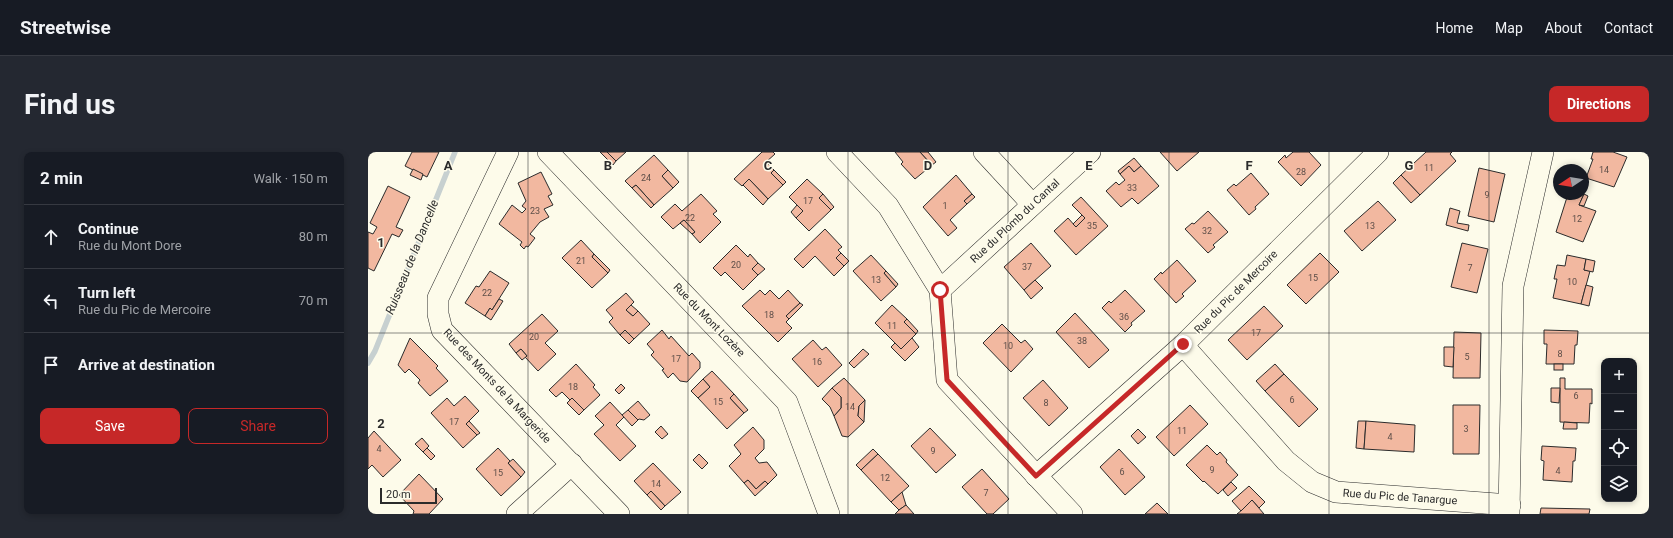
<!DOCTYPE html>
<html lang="en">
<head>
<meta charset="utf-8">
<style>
  :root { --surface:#171b24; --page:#242831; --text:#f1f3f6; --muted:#9ea1a6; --line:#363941; --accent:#c62828 }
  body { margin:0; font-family:Roboto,sans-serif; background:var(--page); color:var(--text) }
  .controls { position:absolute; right:12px; bottom:12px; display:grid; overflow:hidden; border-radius:8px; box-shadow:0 2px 6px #0003 }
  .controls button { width:36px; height:36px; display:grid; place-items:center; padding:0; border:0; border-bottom:1px solid var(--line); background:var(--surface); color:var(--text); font:20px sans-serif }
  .compass { position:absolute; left:1185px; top:12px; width:36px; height:36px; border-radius:50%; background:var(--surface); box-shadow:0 2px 6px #0003; rotate:258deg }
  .scale { position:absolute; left:12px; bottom:10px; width:57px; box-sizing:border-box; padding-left:4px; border:2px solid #2b2b2b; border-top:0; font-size:11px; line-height:14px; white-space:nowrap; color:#2b2b2b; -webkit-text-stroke:3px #fdfbea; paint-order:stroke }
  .stop { position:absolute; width:12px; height:12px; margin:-9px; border:3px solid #c62828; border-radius:50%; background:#fff }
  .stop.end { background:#c62828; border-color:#fff; box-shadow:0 1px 4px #0008 }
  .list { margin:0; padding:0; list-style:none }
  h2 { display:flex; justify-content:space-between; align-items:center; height:52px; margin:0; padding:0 16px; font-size:17px }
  h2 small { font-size:13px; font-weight:400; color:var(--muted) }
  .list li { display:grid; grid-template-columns:26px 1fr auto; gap:12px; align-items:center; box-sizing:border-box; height:64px; padding:0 16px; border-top:1px solid var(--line) }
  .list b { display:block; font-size:15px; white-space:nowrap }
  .list p { margin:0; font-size:13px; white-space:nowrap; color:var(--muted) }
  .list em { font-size:13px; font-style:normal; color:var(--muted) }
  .actions { display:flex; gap:8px; padding:12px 16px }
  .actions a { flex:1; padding:9px 0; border:1px solid var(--accent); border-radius:8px; text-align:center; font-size:14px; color:var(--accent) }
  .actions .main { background:var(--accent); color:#fff }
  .icon { flex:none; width:22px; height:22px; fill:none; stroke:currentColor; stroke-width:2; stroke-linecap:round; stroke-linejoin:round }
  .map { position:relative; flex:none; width:1281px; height:362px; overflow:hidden; border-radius:8px }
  header { display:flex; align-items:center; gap:24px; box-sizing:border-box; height:56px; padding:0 20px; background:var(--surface); border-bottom:1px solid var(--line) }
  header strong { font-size:19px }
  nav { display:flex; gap:22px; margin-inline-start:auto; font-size:14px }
  .intro { display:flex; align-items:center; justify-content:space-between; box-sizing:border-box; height:96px; padding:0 24px }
  h1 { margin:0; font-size:28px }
  .button { padding:10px 18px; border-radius:8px; background:var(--accent); color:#fff; font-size:14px; font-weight:700 }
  main { display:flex; gap:24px; padding:0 24px }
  aside { flex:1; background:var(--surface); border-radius:8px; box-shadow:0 2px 6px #0003 }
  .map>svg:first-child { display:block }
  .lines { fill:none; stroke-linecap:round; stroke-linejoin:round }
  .stream { stroke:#c7d0d0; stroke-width:5.5 }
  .building { fill:#f2b8a0; stroke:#2b2b2b }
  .minor-casing { stroke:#2b2b2b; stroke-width:22 }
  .minor { stroke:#fdfbea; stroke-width:21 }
  .route { stroke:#c62828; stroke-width:5 }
  .grid { fill:none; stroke:#2b2b2b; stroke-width:1; stroke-opacity:0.55 }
  .labels { text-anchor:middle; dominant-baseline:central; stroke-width:3; stroke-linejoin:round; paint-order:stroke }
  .number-label { font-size:9px; fill:#5d4e48 }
  .street-label { font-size:11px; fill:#2b2b2b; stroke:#fdfbea }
  .water-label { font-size:12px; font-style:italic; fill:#2b2b2b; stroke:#fdfbea }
  .grid-label { font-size:13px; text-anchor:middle; font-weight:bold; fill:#2b2b2b; stroke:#fdfbea; stroke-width:3; stroke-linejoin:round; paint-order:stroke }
</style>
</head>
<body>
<header>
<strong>Streetwise</strong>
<nav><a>Home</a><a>Map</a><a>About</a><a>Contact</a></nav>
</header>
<div class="intro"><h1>Find us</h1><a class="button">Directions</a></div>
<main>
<aside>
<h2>2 min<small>Walk · 150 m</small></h2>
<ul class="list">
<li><svg class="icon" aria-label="ahead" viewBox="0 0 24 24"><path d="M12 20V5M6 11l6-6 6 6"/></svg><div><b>Continue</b><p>Rue du Mont Dore</p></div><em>80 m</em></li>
<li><svg class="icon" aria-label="left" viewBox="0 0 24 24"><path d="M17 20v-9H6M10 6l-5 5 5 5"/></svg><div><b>Turn left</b><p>Rue du Pic de Mercoire</p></div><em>70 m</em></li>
<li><svg class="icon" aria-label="arrive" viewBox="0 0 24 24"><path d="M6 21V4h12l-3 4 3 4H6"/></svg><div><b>Arrive at destination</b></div></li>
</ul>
<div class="actions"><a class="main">Save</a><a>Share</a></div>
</aside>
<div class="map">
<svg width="1281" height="362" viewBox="0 0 1281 362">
  <rect width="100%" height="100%" fill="#fdfbea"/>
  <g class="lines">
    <!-- stream -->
    <path class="stream" d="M0,211L7,199L87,0"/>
  </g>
  <!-- building -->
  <g class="building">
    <path d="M44,0H71L59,25L37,14Z"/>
    <path d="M232,0H239L248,9L245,13Z"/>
    <path d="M239,0H258L248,9Z"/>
    <path d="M394,0H405L407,2L398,10L406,18L403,21L415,33L400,47L381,27L374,34L366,27Z"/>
    <path d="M527,0H552L564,13L547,27L533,12L535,10Z"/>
    <path d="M552,0H560L568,10L564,13Z"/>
    <path d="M792,0H831L809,19Z"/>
    <path d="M925,0H941L953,13L933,34L910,10L917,3L918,6Z"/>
    <path d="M1058,0H1084L1082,2L1088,9L1052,43L1033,23Z"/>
    <path d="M1225,0H1245L1259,5L1246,35L1218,26L1225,7H1223Z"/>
    <path d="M286,3L300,18L294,24L305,36L286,53L268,33L264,36L257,29Z"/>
    <path d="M766,6L773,14L766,20L761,14L752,22L750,19Z"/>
    <path d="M761,14L766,20L773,14L791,34L770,52L764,46L753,55L738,39L748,30L751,33L757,28L752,22Z"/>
    <path d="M1111,16L1137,22L1126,70L1100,64Z"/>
    <path d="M45,17L55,22L53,28L42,23Z"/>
    <path d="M300,18L311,30L305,36L294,24Z"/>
    <path d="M406,18L418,30L415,33L403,21Z"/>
    <path d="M173,20L184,42L180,44L185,53L176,57L181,65L172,70L162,82L167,86L160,95L158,94L156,97L152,93L154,90L131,72L144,53L154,61L158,57L154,54L158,49L150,31Z"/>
    <path d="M883,21L901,42L887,55L888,57L881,63L859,38L866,32L868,34Z"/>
    <path d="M588,23L604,42L596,49L599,52L582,68L589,76L580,84L555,55Z"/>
    <path d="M1033,23L1052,43L1043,51L1025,31Z"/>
    <path d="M381,27L400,47L395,53L375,33Z"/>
    <path d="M439,27L455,42L451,46L463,58L441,79L428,66L435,59L421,45Z"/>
    <path d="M268,33L286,53L283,56L264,36Z"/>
    <path d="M20,34L42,45L28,75L35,78L31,85L24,82L6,119L0,116V80L5,82L9,75L2,71Z"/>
    <path d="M333,42L349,59L345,62L353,70L332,91L324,82L327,80L316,68L305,77L293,65L307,52L314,59Z"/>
    <path d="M455,42L466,55L463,58L451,46Z"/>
    <path d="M604,42L607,45L599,52L596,49Z"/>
    <path d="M1200,42H1216L1211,53L1228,59L1215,90L1188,80Z"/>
    <path d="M1216,42L1220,44L1216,54L1211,53Z"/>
    <path d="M713,45L740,74L708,103L686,79L700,66L708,75L717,66L704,53Z"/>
    <path d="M1010,49L1028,68L994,99L976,79Z"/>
    <path d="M429,53L435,59L428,66L423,60Z"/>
    <path d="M1082,56L1092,59L1089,71L1101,73L1100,79L1078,73Z"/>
    <path d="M840,59L860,80L845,93L847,95L840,101L817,77L824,71L826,72Z"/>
    <path d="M714,63L717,66L708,75L705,72Z"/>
    <path d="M316,68L327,80L324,82L312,71Z"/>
    <path d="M457,77L474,95L470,98L473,101L468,106L476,114L466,124L447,104L435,116L426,107Z"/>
    <path d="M213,88L226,102L224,105L240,121L224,136L194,106Z"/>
    <path d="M663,91L683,114L656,138L636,115Z"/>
    <path d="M1094,91L1120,97L1109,141L1083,135Z"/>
    <path d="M368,93L380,105L382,102L390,111L384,117L390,123L375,138L357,120L353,124L345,116Z"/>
    <path d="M473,101L481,109L476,114L468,106Z"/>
    <path d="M952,101L971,120L938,152L919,133Z"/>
    <path d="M226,102L242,118L240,121L224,105Z"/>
    <path d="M503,103L518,119L516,121L528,135L513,149L485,119Z"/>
    <path d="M1199,103L1218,107L1216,118L1222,119L1213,152L1185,146L1189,127H1186L1189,113L1197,114Z"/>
    <path d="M1218,107L1227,109L1225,120L1216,118Z"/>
    <path d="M809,108L828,129L814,142L816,144L808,151L786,127L793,120L794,122Z"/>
    <path d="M390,111L397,117L390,123L384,117Z"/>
    <path d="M122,119L141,131L124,158L122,156L117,164L97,151L108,134L111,135Z"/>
    <path d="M518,119L530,132L528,135L516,121Z"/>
    <path d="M667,128L675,136L663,147L656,138Z"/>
    <path d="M1218,133L1225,135L1221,154L1213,152Z"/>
    <path d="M392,138L397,143L402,138L411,147L420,138L432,151L418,164L421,167L418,170L424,176L410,190L374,154Z"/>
    <path d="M757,138L777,159L763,171L764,173L757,180L734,156L741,149L743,151Z"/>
    <path d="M258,141L266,150L258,158L265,164L270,159L282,172L266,187L257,178L252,183L241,170L245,166L238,158Z"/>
    <path d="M131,147L135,149L123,168L117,164L122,156L124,158Z"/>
    <path d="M432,151L435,153L421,167L418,164Z"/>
    <path d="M263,153L270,159L265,164L258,158Z"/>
    <path d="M524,153L539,167L536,170L548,182L533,197L507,171Z"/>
    <path d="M896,154L915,174L879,208L860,188Z"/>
    <path d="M707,161L741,198L721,216L688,180Z"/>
    <path d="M174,162L190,179L177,191L188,202L170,219L157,205L159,204L153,197L148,201L141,192Z"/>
    <path d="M539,167L550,179L548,182L536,170Z"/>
    <path d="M634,172L653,191L657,188L665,197L643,220L615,191Z"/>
    <path d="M257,178L266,187L261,192L252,183Z"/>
    <path d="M294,178L301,187L303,184L321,204L324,201L332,210V216L319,230L312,229L305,221L300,226L294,218L296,217L283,203L286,200L279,192Z"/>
    <path d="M1176,178L1210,179L1209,193H1207L1206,212H1178L1179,192H1176Z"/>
    <path d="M1086,180L1113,181L1112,226H1085Z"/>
    <path d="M42,186L70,214L68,216L80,229L62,244L50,231L52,228L41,217L37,221L30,213Z"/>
    <path d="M544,186L551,195L537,209L523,195L527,191L533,197Z"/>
    <path d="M445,188L454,198L458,195L474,213L450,235L424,207Z"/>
    <path d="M1076,195H1086L1085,215L1076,214Z"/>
    <path d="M153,197L159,204L154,208L148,201Z"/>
    <path d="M495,197L501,202L486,216L481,211Z"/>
    <path d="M208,212L227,233L225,235L232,243L216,258L204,246L202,248L194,240L188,245L181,238Z"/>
    <path d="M907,212L916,222L897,239L888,229Z"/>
    <rect x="1186" y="212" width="9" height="6"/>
    <path d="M344,219L366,242L362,246L376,261L359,277L330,246L342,235L335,227Z"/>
    <path d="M916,222L950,257L931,275L897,239Z"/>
    <path d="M476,226L497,248L491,254L490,264L496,270L480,285L474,284L466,264L473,256V245L464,236Z"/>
    <path d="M1192,226H1197V237H1224V252L1222,251L1221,271L1192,270Z"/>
    <path d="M335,227L342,235L330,246L323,239Z"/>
    <path d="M675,228L700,256L681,274L655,246Z"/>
    <path d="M253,232L257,236L251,242L247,238Z"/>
    <path d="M464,236L473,245V256L466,264L462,255L454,247Z"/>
    <path d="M1183,236H1192L1191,251L1183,250Z"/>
    <path d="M366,242L380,258L376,261L362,246Z"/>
    <path d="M97,244L111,259L98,272L109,283L95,296L63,261L79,246L86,254Z"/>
    <path d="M204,246L216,258L211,263L199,251Z"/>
    <path d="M497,248L496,270L490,264L491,254Z"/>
    <path d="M270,249L282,263L276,268L271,267L270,268L260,258Z"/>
    <path d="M242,250L256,265L248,273L268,294L252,309L226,282L236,273L227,264Z"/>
    <path d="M822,253L840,272L806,304L788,285Z"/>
    <path d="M1085,253H1112L1111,302H1085Z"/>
    <path d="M260,258L270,268L264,274L254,263Z"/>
    <path d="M101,269L112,281L109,283L98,272Z"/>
    <path d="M990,269H998L996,297L988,296Z"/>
    <path d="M998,269L1047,273L1046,300L996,297Z"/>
    <path d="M1196,270L1209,271V277H1195Z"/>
    <path d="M293,274L300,282L294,287L287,280Z"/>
    <path d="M385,275L396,288V297L387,306L391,311L399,310L409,323L400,332L397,329L388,337L380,328L376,331L361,314L373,302L366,293Z"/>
    <path d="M562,276L588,303L568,321L543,294Z"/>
    <path d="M770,277L778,285L770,292L763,284Z"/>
    <path d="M6,279L33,308L15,325L4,313L0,317V286Z"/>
    <path d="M54,286L61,294L55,300L47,292Z"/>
    <path d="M839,293L849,303L852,300L859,308L858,310L870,323L850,342L836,329L835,330L818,313Z"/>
    <path d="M1174,294L1208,296L1207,309H1205L1204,330L1175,328L1176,309L1173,308Z"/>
    <path d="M59,296L67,304L63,308L55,300Z"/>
    <path d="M130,296L142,309L140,311L153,325L133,344L108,317Z"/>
    <path d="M505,297L510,302L493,318L488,313Z"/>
    <path d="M751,297L777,325L757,343L732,315Z"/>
    <path d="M331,302L340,311L334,317L325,308Z"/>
    <path d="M510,302L541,334L523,350L493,318Z"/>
    <path d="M145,307L157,320L153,325L140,311Z"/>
    <path d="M285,311L313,340L297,354L283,339L279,343L266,329Z"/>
    <path d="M614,317L641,347L625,362H619L594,335Z"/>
    <path d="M51,322L75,347L61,362H45L46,359L31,343Z"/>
    <path d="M380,328L388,337L397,329L400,332L387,344L376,331Z"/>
    <path d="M863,330L869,336L860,344L855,338Z"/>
    <path d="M881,334L897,350L891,356L884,348L873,359L864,349Z"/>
    <path d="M283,339L297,354L293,358L279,343Z"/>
    <path d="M534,340L538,353L531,358L523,350Z"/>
    <path d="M884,348L896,362H869L874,358Z"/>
    <path d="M789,351L800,362H777Z"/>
    <path d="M538,353L546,362H527L531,358Z"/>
    <path d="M1173,356L1222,357L1221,362H1172Z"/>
  </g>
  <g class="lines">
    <defs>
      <g id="minor">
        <path d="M140,0L70,146V162L74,178L251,362"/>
        <path d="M180,0L419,250L461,362"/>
        <path d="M469,0L520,54L572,138L579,228L704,362"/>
        <path d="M616,0L664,52"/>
        <path d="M572,138L722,0"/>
        <path d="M815,193L918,309L944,330L968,340L1142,353"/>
        <path d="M668,324L815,193L1010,0"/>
        <path d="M149,362L204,312"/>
        <path d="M1141,362L1145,134L1175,0"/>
      </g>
    </defs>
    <!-- minor casing -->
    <use href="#minor" class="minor-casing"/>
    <!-- minor -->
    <use href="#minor" class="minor"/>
  </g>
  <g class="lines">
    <!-- route -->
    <path class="route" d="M572,138L579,228L668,324L815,192"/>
  </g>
  <!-- grid -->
  <path class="grid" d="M160,0V362M320,0V362M480,0V362M640,0V362M801,0V362M961,0V362M1121,0V362M0,181H1281"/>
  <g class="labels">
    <!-- number labels -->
    <g class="number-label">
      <text x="1061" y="16">11</text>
      <text x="1236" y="18">14</text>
      <text x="933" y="20">28</text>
      <text x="278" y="26">24</text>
      <text x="764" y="36">33</text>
      <text x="1119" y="43">9</text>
      <text x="440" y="49">17</text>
      <text x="577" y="54">1</text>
      <text x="167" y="59">23</text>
      <text x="322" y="66">22</text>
      <text x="1209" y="67">12</text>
      <text x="724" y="74">35</text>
      <text x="1002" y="74">13</text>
      <text x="839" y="79">32</text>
      <text x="213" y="109">21</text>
      <text x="368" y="113">20</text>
      <text x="659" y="115">37</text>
      <text x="1102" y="116">7</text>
      <text x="945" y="126">15</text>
      <text x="508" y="128">13</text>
      <text x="1204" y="130">10</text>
      <text x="119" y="141">22</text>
      <text x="401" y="163">18</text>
      <text x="756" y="165">36</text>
      <text x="524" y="174">11</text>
      <text x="888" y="181">17</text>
      <text x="166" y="185">20</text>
      <text x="714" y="189">38</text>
      <text x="640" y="194">10</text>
      <text x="1192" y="202">8</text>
      <text x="1099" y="205">5</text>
      <text x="308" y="207">17</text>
      <text x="449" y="210">16</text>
      <text x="205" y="235">18</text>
      <text x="1208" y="244">6</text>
      <text x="924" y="248">6</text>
      <text x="350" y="250">15</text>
      <text x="678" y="251">8</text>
      <text x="482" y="255">14</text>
      <text x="86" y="270">17</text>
      <text x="1098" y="277">3</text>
      <text x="814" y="279">11</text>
      <text x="1022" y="285">4</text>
      <text x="11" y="297">4</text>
      <text x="565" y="299">9</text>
      <text x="844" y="318">9</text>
      <text x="1190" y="319">4</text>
      <text x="754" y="320">6</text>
      <text x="130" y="321">15</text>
      <text x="517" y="326">12</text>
      <text x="288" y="332">14</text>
      <text x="618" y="341">7</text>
    </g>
    <!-- street labels -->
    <g class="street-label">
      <text transform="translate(647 69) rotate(-43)">Rue du Plomb du Cantal</text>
      <text transform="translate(868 140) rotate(-45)">Rue du Pic de Mercoire</text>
      <text transform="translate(341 168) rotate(46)">Rue du Mont Lozère</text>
      <text transform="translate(129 234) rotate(47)">Rue des Monts de la Margeride</text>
      <text transform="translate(1032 345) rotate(4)">Rue du Pic de Tanargue</text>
    </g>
    <!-- water labels -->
    <g class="water-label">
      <text transform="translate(44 105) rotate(-68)">Ruisseau de la Dancelle</text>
    </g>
  </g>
  <g class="grid-label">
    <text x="80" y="18">A</text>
    <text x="240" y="18">B</text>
    <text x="400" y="18">C</text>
    <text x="560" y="18">D</text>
    <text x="721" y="18">E</text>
    <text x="881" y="18">F</text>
    <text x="1041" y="18">G</text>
    <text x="13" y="95">1</text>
    <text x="13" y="276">2</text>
  </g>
</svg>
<div class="controls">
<button>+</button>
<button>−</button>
<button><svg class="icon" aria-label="locate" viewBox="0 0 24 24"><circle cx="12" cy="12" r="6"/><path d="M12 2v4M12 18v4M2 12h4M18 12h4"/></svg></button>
<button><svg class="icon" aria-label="layers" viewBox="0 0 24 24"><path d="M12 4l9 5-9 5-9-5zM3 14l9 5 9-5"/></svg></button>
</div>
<svg class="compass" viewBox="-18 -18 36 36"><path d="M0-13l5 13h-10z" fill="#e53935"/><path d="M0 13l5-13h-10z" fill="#9ea1a6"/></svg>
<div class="scale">20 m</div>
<div class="stop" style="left:572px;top:138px"></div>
<div class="stop end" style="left:815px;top:192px"></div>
</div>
</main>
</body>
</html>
